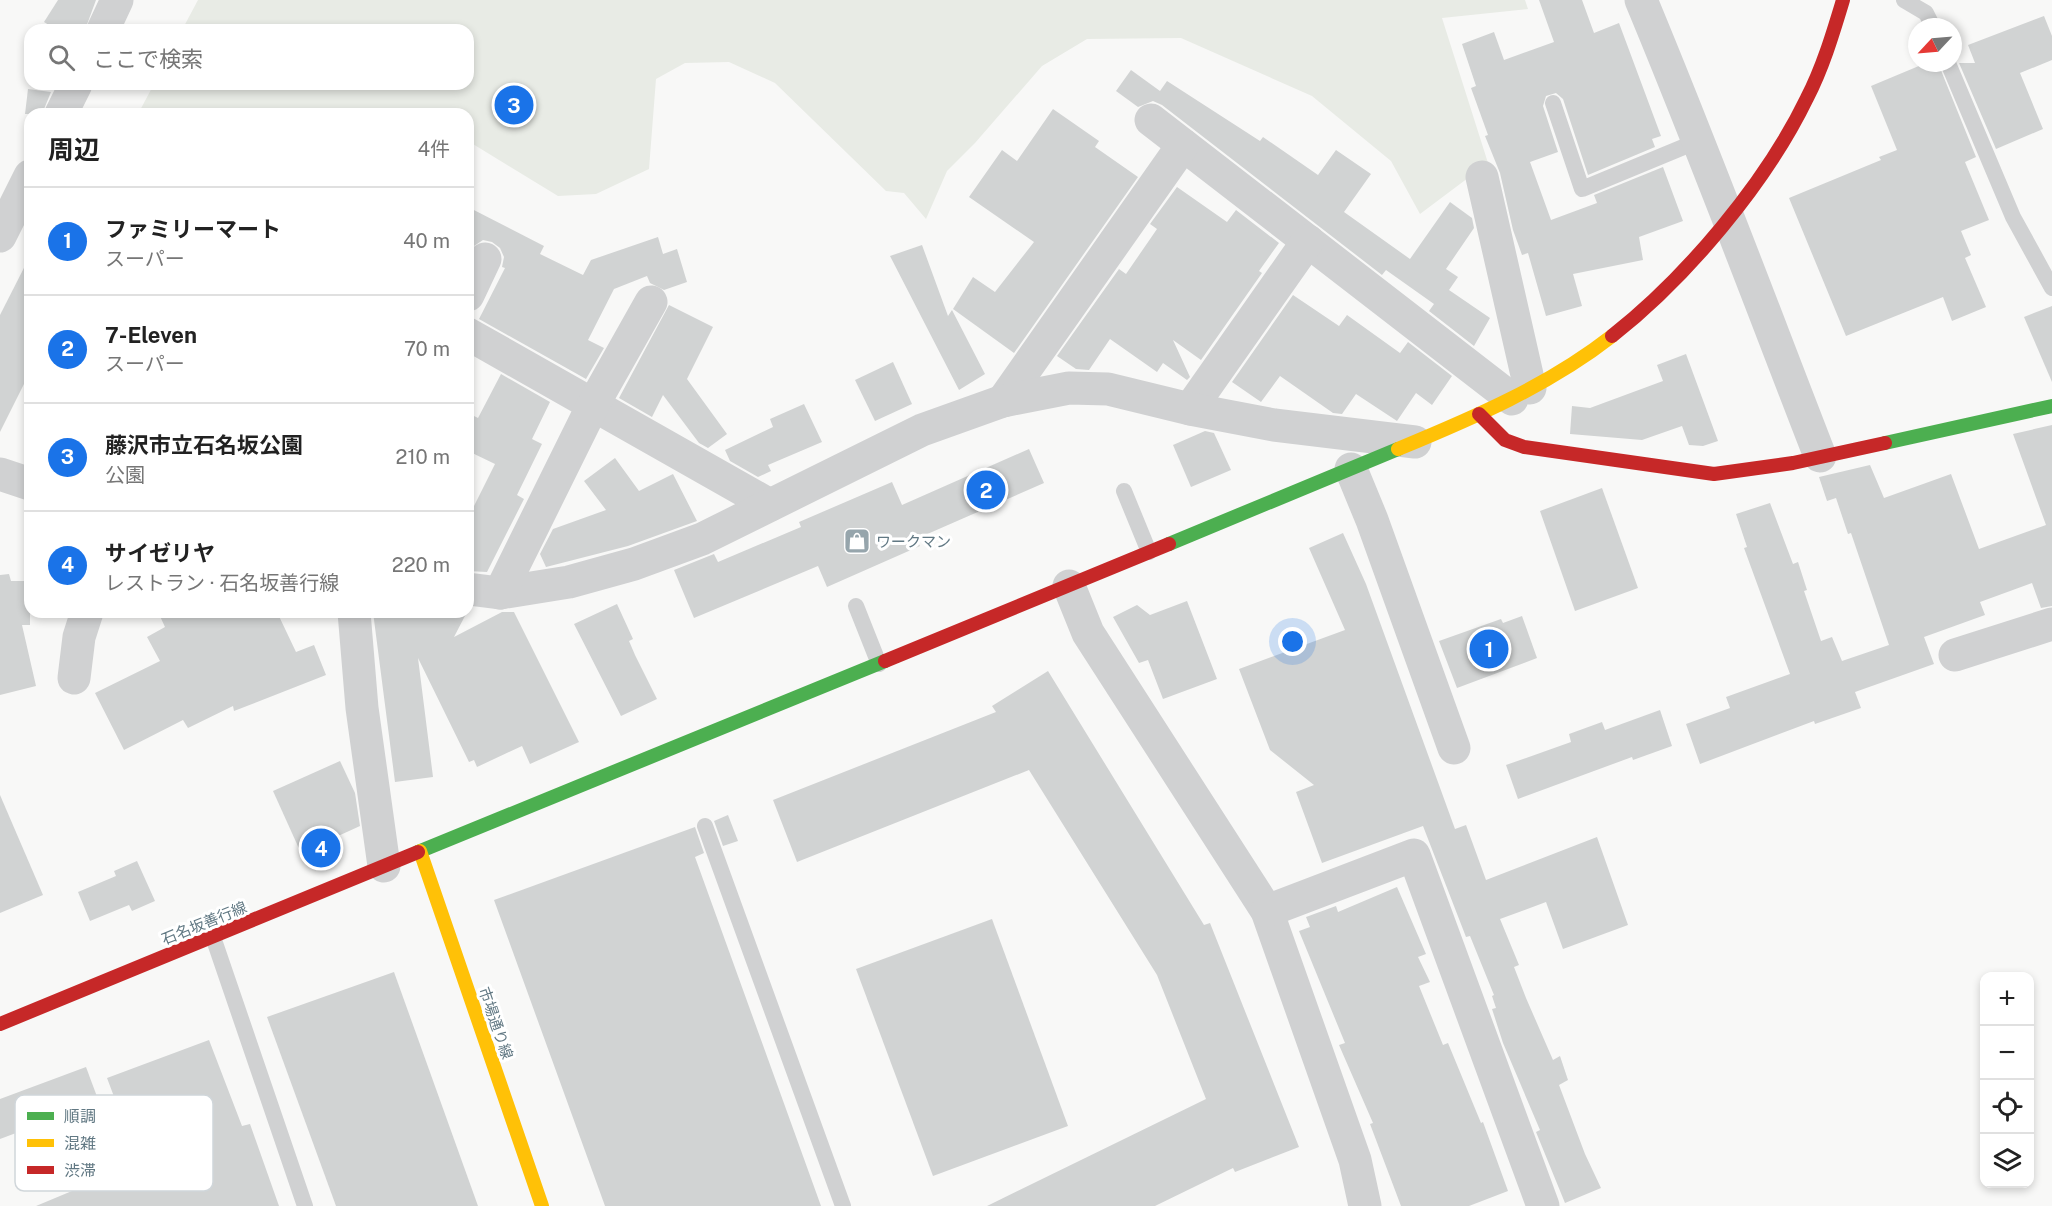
<!DOCTYPE html>
<html lang="ja">
<head>
<meta charset="utf-8">
<style>
  :root { --surface:#fff; --page:#f2f2f2; --text:#222; --muted:#767676; --line:#e0e0e0; --accent:#1a73e8 }
  body { margin:0; font-family:"Public Sans","Noto Sans JP",sans-serif; background:var(--page); color:var(--text) }
  .controls { position:absolute; right:18px; bottom:18px; display:grid; overflow:hidden; border-radius:12px; box-shadow:0 3px 9px #0003 }
  .controls button { width:54px; height:54px; display:grid; place-items:center; padding:0; border:0; border-bottom:2px solid var(--line); background:var(--surface); color:var(--text); font:30px sans-serif }
  .compass { position:absolute; left:1908px; top:18px; width:54px; height:54px; border-radius:50%; background:var(--surface); box-shadow:0 3px 9px #0003; rotate:244deg }
  .you { position:absolute; left:1293px; top:642px; width:21px; height:21px; margin:-15px; border:4px solid #fff; border-radius:50%; background:#1a73e8; box-shadow:0 0 0 9px #1a73e833 }
  .badge { display:grid; place-items:center; width:39px; height:39px; border-radius:50%; background:var(--accent); color:#fff; font-size:20px; font-weight:700 }
  .pin { position:absolute; translate:-50% -50%; border:3px solid #fff; box-shadow:0 2px 6px #0006 }
  .list { margin:0; padding:0; list-style:none }
  h2 { display:flex; justify-content:space-between; align-items:center; height:78px; margin:0; padding:0 24px; font-size:26px }
  h2 small { font-size:20px; font-weight:400; color:var(--muted) }
  .list li { display:grid; grid-template-columns:39px 1fr auto; gap:18px; align-items:center; box-sizing:border-box; height:108px; padding:0 24px; border-top:2px solid var(--line) }
  .list b { display:block; font-size:22px; white-space:nowrap }
  .list p { margin:0; font-size:20px; white-space:nowrap; color:var(--muted) }
  .list em { font-size:20px; font-style:normal; color:var(--muted) }
  .icon { flex:none; width:33px; height:33px; fill:none; stroke:currentColor; stroke-width:2; stroke-linecap:round; stroke-linejoin:round }
  .map { position:relative; flex:none; width:2052px; height:1206px; overflow:hidden }
  .search { position:absolute; background:var(--surface); box-shadow:0 3px 9px #0003; left:24px; top:24px; width:450px; height:66px; display:flex; align-items:center; gap:15px; box-sizing:border-box; padding:0 21px; border-radius:18px; color:var(--muted); font-size:22px }
  .panel { position:absolute; background:var(--surface); box-shadow:0 3px 9px #0003; left:24px; top:108px; width:450px; height:510px; border-radius:18px }
  .map>svg:first-child { display:block }
  .green { fill:#e8ebe5 }
  .building { fill:#d1d3d3 }
  .lines { fill:none; stroke-linecap:round; stroke-linejoin:round }
  .lane { stroke:#d0d1d2; stroke-width:16 }
  .street { stroke:#d0d1d2; stroke-width:33 }
  .fast { stroke:#4caf50; stroke-width:14 }
  .slow { stroke:#ffc107; stroke-width:14 }
  .jam { stroke:#c62828; stroke-width:14 }
  .labels { text-anchor:middle; dominant-baseline:central; stroke-width:6; stroke-linejoin:round; paint-order:stroke }
  .poi-label { font-size:15px; fill:#617883; stroke:#fff; text-anchor:start }
  .street-label { font-size:15px; fill:#617883; stroke:#fff }
  .key { fill:#fff; stroke:#d0d6da; stroke-width:1.5 }
  .key-label { font-size:16px; fill:#617883 }
</style>
</head>
<body>
<div class="map">
<svg width="2052" height="1206" viewBox="0 0 2052 1206">
  <rect width="100%" height="100%" fill="#f8f8f7"/>
  <!-- green -->
  <path class="green" d="M198,0H1525L1528,9L1442,18L1488,163L1420,214L1391,161L1312,96L1181,38L1087,39L1042,66L975,143L947,171L926,219L904,193L886,191L775,83L729,62L685,63L656,79L649,169L596,194L558,196L468,141V114H138L154,84H468V30H182Z"/>
  <!-- building -->
  <g class="building">
    <path d="M58,0H96L85,30H57L44,22Z"/>
    <path d="M1539,0H1582L1594,33L1619,23L1661,136L1652,139L1655,147L1588,175L1563,99L1556,93L1546,96L1543,106L1558,152L1530,162L1551,220L1597,203L1594,195L1663,167L1683,221L1639,237L1643,260L1573,274L1582,306L1546,316L1528,253L1522,255L1513,230L1500,173L1485,136L1488,135L1471,88L1476,86L1462,44L1494,32L1504,60L1554,42Z"/>
    <path d="M2044,16L2052,36V60L2020,73L2043,129L1996,149L1959,63H1975L1968,45Z"/>
    <path d="M1926,63H1938L1976,157L1965,162L1989,220L1961,231L1971,255L1965,258L1986,307L1952,321L1943,297L1846,336L1789,198L1881,160L1879,157L1897,150L1871,86Z"/>
    <path d="M1131,70L1160,91L1167,81L1260,141L1263,137L1318,175L1336,150L1371,174L1344,212L1410,259L1450,202L1472,218L1474,228L1446,269L1458,277L1449,290L1490,318L1474,346L1429,311L1434,304L1386,270L1382,275L1162,105L1153,101L1138,107L1116,91Z"/>
    <path d="M28,89L51,92L42,114H25Z"/>
    <path d="M1053,109L1099,141L1095,147L1138,177L1014,353L953,309L973,277L995,292L1034,242L969,197L1002,150L1017,161Z"/>
    <path d="M1177,187L1227,222L1236,210L1279,243L1259,271L1262,273L1201,360L1173,340L1190,377L1187,380L1163,363L1157,372L1110,339L1089,370L1076,369L1057,356L1119,269L1126,274L1157,229L1150,224Z"/>
    <path d="M468,207L544,246L540,254L583,275L591,260L658,237L663,254L677,249L687,282L664,290L650,283L647,276L614,289L588,340L604,348L586,379L479,319L505,268L502,267L504,257L500,248L492,242L483,240L468,250Z"/>
    <path d="M922,245L948,316L952,310L985,374L959,390L890,256Z"/>
    <path d="M30,256V372L0,432V315Z"/>
    <path d="M1293,295L1339,326L1347,315L1400,353L1408,342L1452,376L1432,405L1416,393L1397,421L1356,394L1342,414L1333,413L1280,376L1261,402L1232,382Z"/>
    <path d="M669,305L713,327L687,379L727,434L708,448L699,443L663,395L652,417L619,398Z"/>
    <path d="M2052,306V382L2024,317Z"/>
    <path d="M1686,354L1718,441L1703,446L1689,445L1682,426L1642,440L1570,434L1572,406L1590,408L1663,381L1657,365Z"/>
    <path d="M893,362L912,404L875,421L855,380Z"/>
    <path d="M501,374L550,402L532,439L542,444L517,495L524,499L487,572L468,571V518L495,464L468,451V413L478,418Z"/>
    <path d="M804,404L822,442L768,465L771,471L758,477L730,461L725,450L773,427L770,419Z"/>
    <path d="M2052,425V606L2041,608L2032,583L1980,602L1985,615L1924,637L1934,664L1855,692L1861,708L1815,724L1814,721L1700,764L1686,724L1730,708L1726,697L1790,674L1744,548L1747,547L1736,514L1770,503L1793,564L1798,562L1807,590L1804,591L1821,641L1832,637L1842,661L1889,645L1851,533L1848,534L1836,498L1827,501L1819,477L1870,465L1884,498L1951,474L1979,549L2046,525L2013,434Z"/>
    <path d="M1205,431L1214,433L1231,470L1191,487L1173,445Z"/>
    <path d="M1029,449L1044,483L916,539L920,546L827,587L818,566L694,618L674,570L714,554L718,562L801,527L799,522L892,482L902,505Z"/>
    <path d="M615,458L639,491L673,474L697,521L628,546L546,567L540,554L553,529L606,510L584,481Z"/>
    <path d="M1602,488L1638,588L1575,611L1540,511Z"/>
    <path d="M1343,533L1366,584L1455,829L1466,825L1486,880L1597,837L1628,925L1563,949L1546,902L1500,919L1519,965L1514,967L1526,998L1553,1060L1560,1056L1568,1080L1559,1085L1585,1154L1601,1188L1565,1203L1536,1132L1540,1130L1503,1043L1492,1009L1496,1008L1492,996L1494,995L1470,936L1466,937L1423,826L1322,863L1296,792L1314,785L1270,750L1239,669L1345,630L1309,548Z"/>
    <path d="M9,574L11,581H30V625H22L36,686L0,695V575Z"/>
    <path d="M1187,601L1217,679L1163,699L1148,660L1139,663L1113,617L1137,605L1150,615Z"/>
    <path d="M617,604L633,639L629,641L635,655L657,699L621,716L574,624Z"/>
    <path d="M158,612H277L296,652L314,645L326,675L234,711L233,706L188,728L183,720L124,750L95,693L160,661L147,637L165,627Z"/>
    <path d="M373,612H467L454,637L502,612H514L579,742L530,764L522,746L477,767L474,760L469,762L418,658L433,777L395,782Z"/>
    <path d="M1522,616L1537,658L1457,688L1439,641L1501,619L1503,623Z"/>
    <path d="M1048,671L1204,925L1210,923L1299,1147L1235,1172L1233,1168L1155,1206H987L1206,1099L1157,975L1029,770L797,862L773,800L996,712L992,706Z"/>
    <path d="M1660,710L1672,746L1633,760L1632,757L1518,799L1506,765L1571,742L1569,734L1602,722L1605,730Z"/>
    <path d="M340,761L355,793L360,826L301,853L273,791Z"/>
    <path d="M0,795L43,895L0,913Z"/>
    <path d="M728,815L738,841L723,846L714,821Z"/>
    <path d="M695,827L704,853L695,857L821,1206H605L494,900Z"/>
    <path d="M137,861L155,901L132,911L129,905L90,921L78,892L116,876L114,871Z"/>
    <path d="M1397,887L1426,954L1418,957L1430,982L1419,986L1443,1045L1448,1043L1481,1123L1483,1122L1508,1191L1469,1206H1401L1370,1124L1373,1123L1339,1045L1345,1043L1299,931L1310,927L1306,917L1336,906L1338,912Z"/>
    <path d="M992,919L1068,1126L933,1176L856,969Z"/>
    <path d="M394,972L478,1206H336L267,1017Z"/>
    <path d="M209,1040L242,1126L250,1124L279,1206H36L139,1163L107,1078Z"/>
    <path d="M86,1067L99,1102L0,1139V1099Z"/>
  </g>
  <g class="lines">
    <!-- lane -->
    <g class="lane">
      <path d="M1904,0L1926,13L1933,27"/>
      <path d="M1948,63L2013,217L2052,288"/>
      <path d="M1553,103L1582,189L1698,141"/>
      <path d="M1124,491L1149,552"/>
      <path d="M856,606L879,664"/>
      <path d="M705,826L843,1206"/>
      <path d="M213,937L305,1206"/>
    </g>
    <!-- street -->
    <g class="street">
      <path d="M1641,0C1704,151 1761,304 1820,456"/>
      <path d="M103,30L117,0"/>
      <path d="M61,114L76,84"/>
      <path d="M1151,120L1512,399"/>
      <path d="M1482,177L1530,388"/>
      <path d="M0,236L30,176"/>
      <path d="M468,295L485,259"/>
      <path d="M468,334L770,505"/>
      <path d="M1003,401L1183,145"/>
      <path d="M1190,409L1308,241"/>
      <path d="M1351,469L1372,520L1454,748"/>
      <path d="M0,474L30,484"/>
      <path d="M1069,586L1088,633L1267,911L1355,1160L1365,1206"/>
      <path d="M468,589L500,593L569,582L634,564L702,539L922,430L1003,401L1069,388L1108,389L1190,409L1274,425L1415,442"/>
      <path d="M500,593L593,405L651,302"/>
      <path d="M354,612L362,708L384,866"/>
      <path d="M1955,655L2052,624"/>
      <path d="M74,678L79,637L87,612"/>
      <path d="M1267,911L1414,855L1543,1206"/>
    </g>
    <!-- fast -->
    <g class="fast">
      <path d="M1885,443L2052,406"/>
      <path d="M1169,544L1398,449"/>
      <path d="M418,852L885,661"/>
    </g>
    <!-- slow -->
    <g class="slow">
      <path d="M1398,449C1473,418 1548,386 1612,336"/>
      <path d="M420,851L542,1206"/>
    </g>
    <!-- jam -->
    <g class="jam">
      <path d="M1612,336C1686,278 1766,183 1807,98C1823,67 1833,33 1843,0"/>
      <path d="M1479,414L1505,440L1524,447L1714,474L1793,463L1885,443"/>
      <path d="M885,661L1169,544"/>
      <path d="M0,1024L418,852"/>
    </g>
  </g>
  <!-- icons -->
  <defs>
    <symbol id="shop-square" viewBox="-11 -11 22 22"><rect x="-9" y="-9" width="18" height="18" rx="4" fill="#96a5ac" stroke="#fff"/><path d="M-5-2.5h2.3a2.7 3.5 0 0 1 5.4 0H5L5.5 6h-11ZM-1.5-2.5h3a1.5 2.3 0 0 0-3 0Z" fill="#fff"/></symbol>
  </defs>
  <g fill-rule="evenodd">
    <use href="#shop-square" x="842" y="526" width="30" height="30"/>
  </g>
  <g class="labels">
    <!-- poi labels -->
    <g class="poi-label">
      <text x="876" y="541">ワークマン</text>
    </g>
    <!-- street labels -->
    <g class="street-label">
      <text transform="translate(204 923) rotate(-22)">石名坂善行線</text>
      <text transform="translate(496 1023) rotate(71)">市場通り線</text>
    </g>
  </g>
  <!-- legend -->
  <rect x="15" y="1095" width="198" height="96" rx="9" class="key"/>
  <rect x="27" y="1112" width="27" height="8" fill="#4caf50"/>
  <rect x="27" y="1139" width="27" height="8" fill="#ffc107"/>
  <rect x="27" y="1166" width="27" height="8" fill="#c62828"/>
  <g class="key-label">
    <text x="64" y="1122">順調</text>
    <text x="64" y="1149">混雑</text>
    <text x="64" y="1176">渋滞</text>
  </g>
</svg>
<div class="controls">
<button>+</button>
<button>−</button>
<button><svg class="icon" aria-label="locate" viewBox="0 0 24 24"><circle cx="12" cy="12" r="6"/><path d="M12 2v4M12 18v4M2 12h4M18 12h4"/></svg></button>
<button><svg class="icon" aria-label="layers" viewBox="0 0 24 24"><path d="M12 4l9 5-9 5-9-5zM3 14l9 5 9-5"/></svg></button>
</div>
<svg class="compass" viewBox="-18 -18 36 36"><path d="M0-13l5 13h-10z" fill="#e53935"/><path d="M0 13l5-13h-10z" fill="#767676"/></svg>
<div class="you"></div>
<div class="pin badge" style="left:1489px;top:649px">1</div>
<div class="pin badge" style="left:986px;top:490px">2</div>
<div class="pin badge" style="left:514px;top:105px">3</div>
<div class="pin badge" style="left:321px;top:848px">4</div>
<div class="search"><svg class="icon" aria-label="search" viewBox="0 0 24 24"><circle cx="10" cy="10" r="6"/><path d="M15 15l6 6"/></svg>ここで検索</div>
<section class="panel">
<h2>周辺<small>4件</small></h2>
<ul class="list">
<li><span class="badge">1</span><div><b>ファミリーマート</b><p>スーパー</p></div><em>40 m</em></li>
<li><span class="badge">2</span><div><b>7-Eleven</b><p>スーパー</p></div><em>70 m</em></li>
<li><span class="badge">3</span><div><b>藤沢市立石名坂公園</b><p>公園</p></div><em>210 m</em></li>
<li><span class="badge">4</span><div><b>サイゼリヤ</b><p>レストラン · 石名坂善行線</p></div><em>220 m</em></li>
</ul>
</section>
</div>
</body>
</html>
